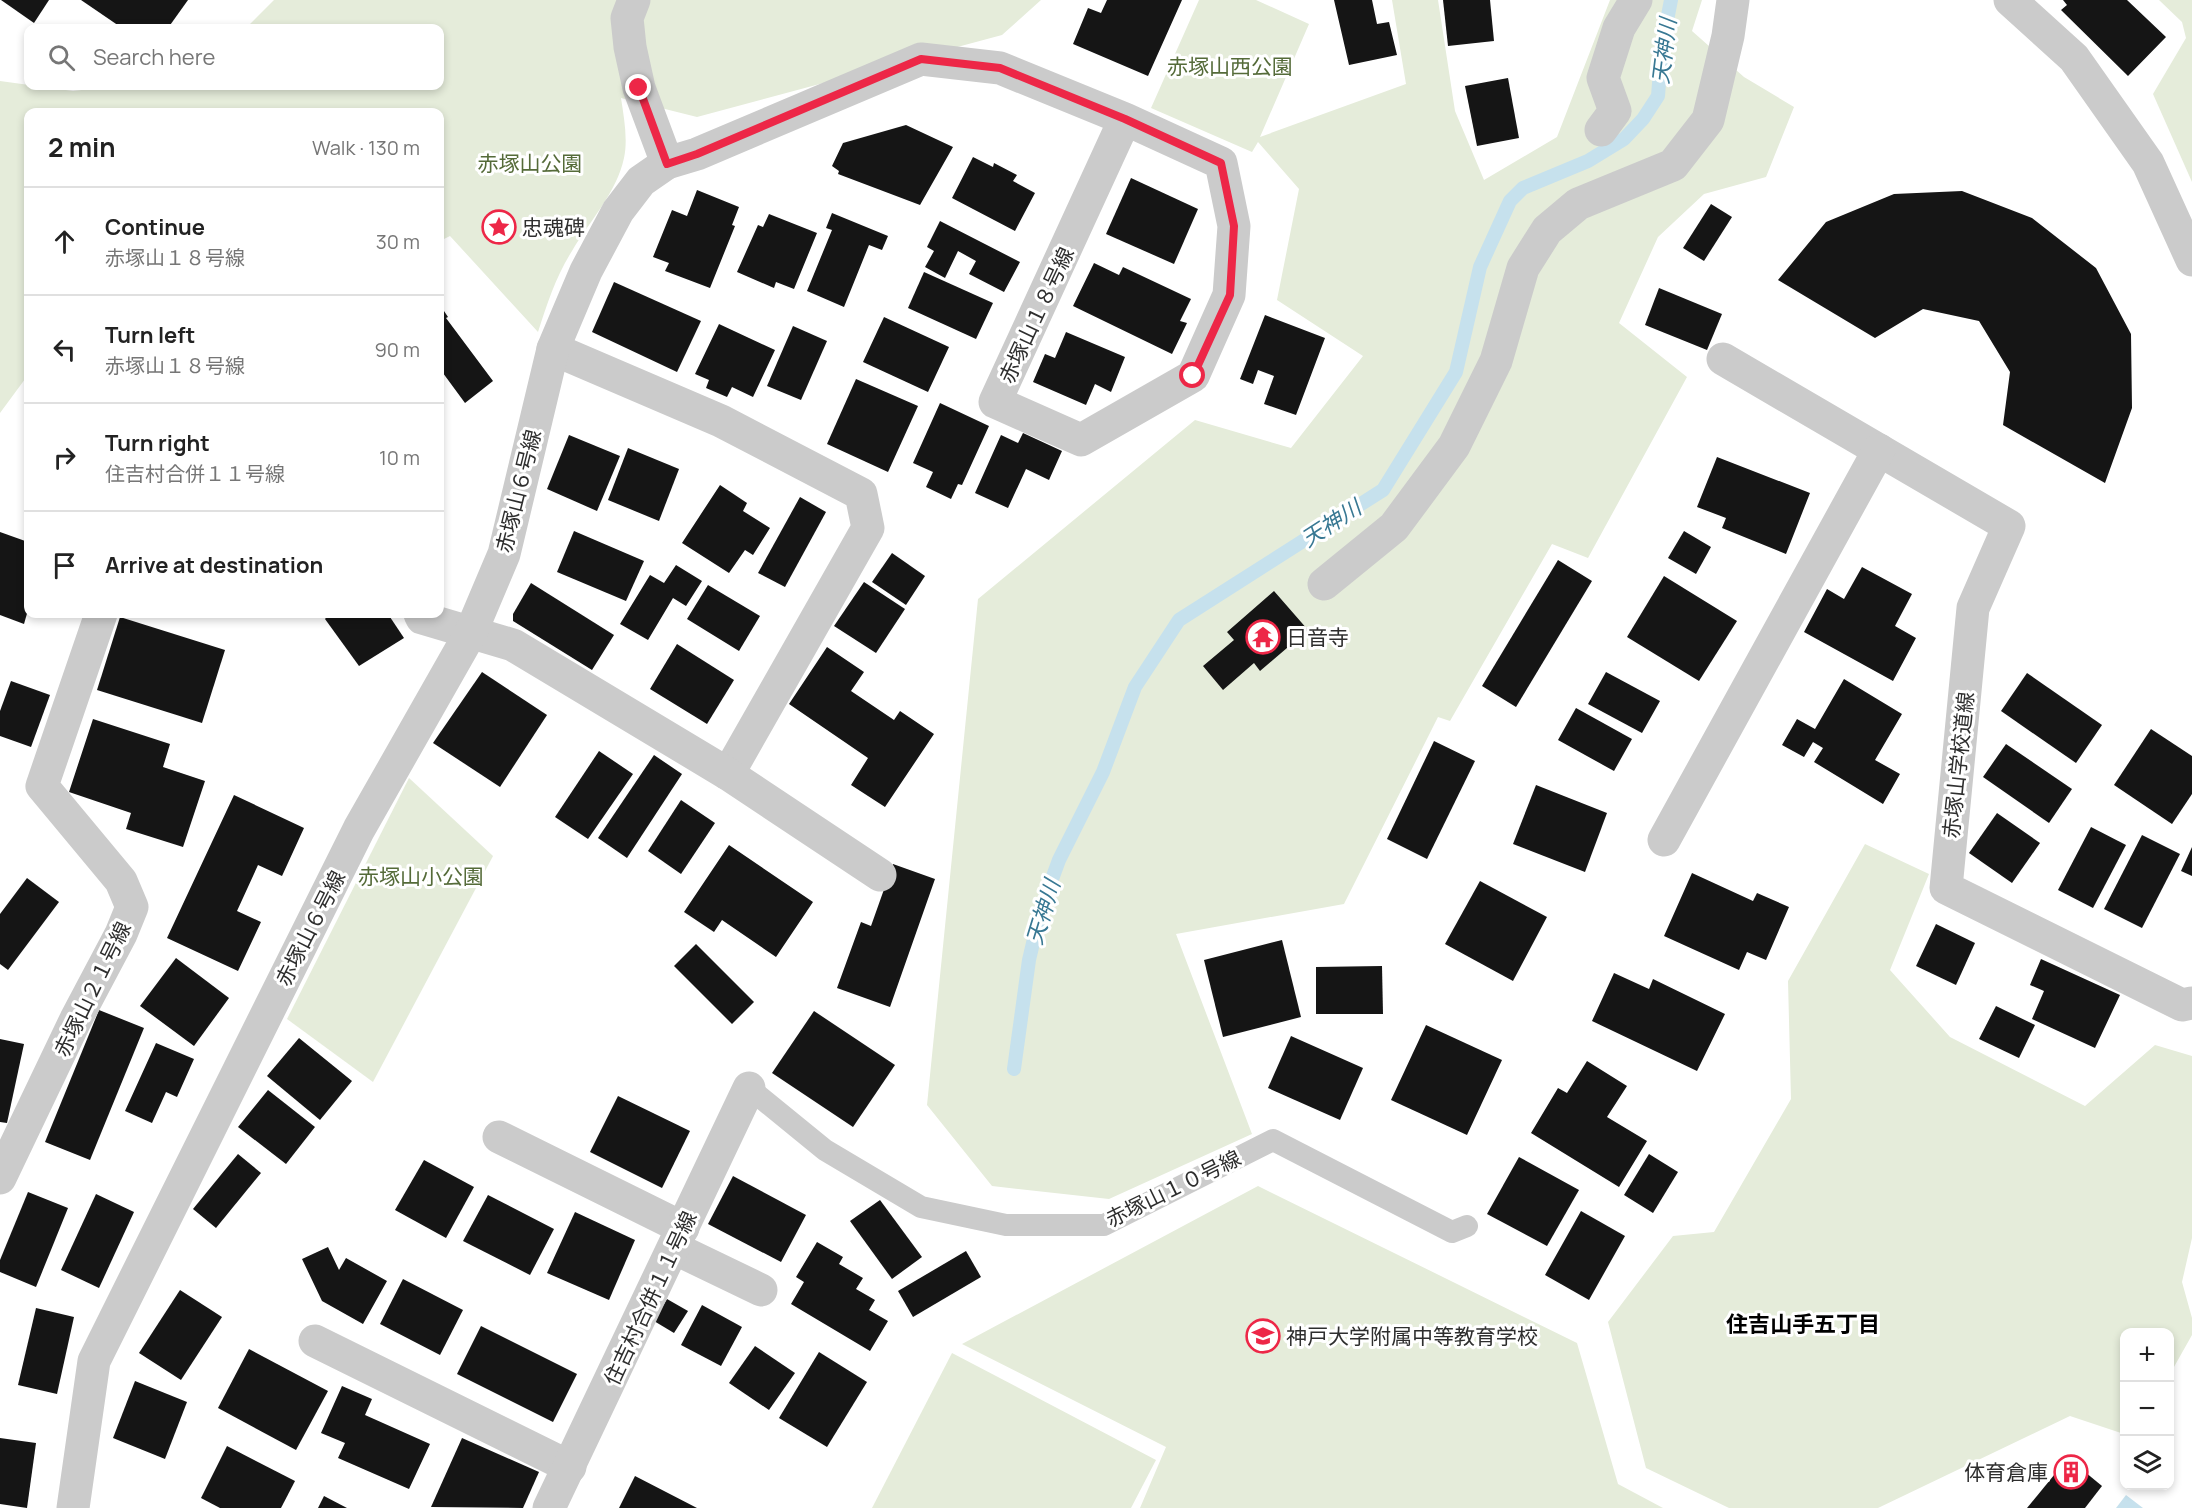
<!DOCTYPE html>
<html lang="en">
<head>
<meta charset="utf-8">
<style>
  :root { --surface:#fff; --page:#f6f6f6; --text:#222; --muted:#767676; --line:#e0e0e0 }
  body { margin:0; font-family:Manrope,"Noto Sans JP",sans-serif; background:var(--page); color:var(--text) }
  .controls { position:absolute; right:18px; bottom:18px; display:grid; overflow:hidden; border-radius:12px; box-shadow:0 3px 9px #0003 }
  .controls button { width:54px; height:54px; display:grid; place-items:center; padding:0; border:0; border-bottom:2px solid var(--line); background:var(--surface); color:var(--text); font:30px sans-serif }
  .stop { position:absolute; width:18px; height:18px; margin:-14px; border:4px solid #ed2747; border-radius:50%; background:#fff }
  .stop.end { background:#ed2747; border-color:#fff; box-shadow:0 2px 6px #0008 }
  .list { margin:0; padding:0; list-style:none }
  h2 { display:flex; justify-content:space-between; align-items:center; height:78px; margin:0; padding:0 24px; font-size:26px }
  h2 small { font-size:20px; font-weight:400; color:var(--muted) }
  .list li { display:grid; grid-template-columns:39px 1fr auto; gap:18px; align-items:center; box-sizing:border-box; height:108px; padding:0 24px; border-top:2px solid var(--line) }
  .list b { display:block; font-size:22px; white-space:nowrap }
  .list p { margin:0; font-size:20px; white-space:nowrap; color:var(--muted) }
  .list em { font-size:20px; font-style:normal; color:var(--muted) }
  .icon { flex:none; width:33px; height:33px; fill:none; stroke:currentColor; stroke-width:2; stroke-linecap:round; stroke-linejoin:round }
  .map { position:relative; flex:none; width:2192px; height:1508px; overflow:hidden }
  .search { position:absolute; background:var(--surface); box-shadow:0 3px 9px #0003; left:24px; top:24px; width:420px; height:66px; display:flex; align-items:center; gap:15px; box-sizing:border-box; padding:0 21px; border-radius:12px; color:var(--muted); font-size:22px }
  .panel { position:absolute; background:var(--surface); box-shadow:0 3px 9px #0003; left:24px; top:108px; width:420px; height:510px; border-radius:12px }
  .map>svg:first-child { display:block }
  .green { fill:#e5ecda }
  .water { fill:#c6e1ed }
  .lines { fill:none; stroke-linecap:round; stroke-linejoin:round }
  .stream { stroke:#c6e1ed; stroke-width:14 }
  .building { fill:#151515 }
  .lane { stroke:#cbcbcb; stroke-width:22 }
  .street { stroke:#cbcbcb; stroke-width:33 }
  .route { stroke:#ed2747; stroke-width:8 }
  .labels { text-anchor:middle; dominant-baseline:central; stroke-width:6; stroke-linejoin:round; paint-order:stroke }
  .park-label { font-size:21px; fill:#556b39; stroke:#fff }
  .poi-label { font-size:21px; fill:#2e2e2e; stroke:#fff; text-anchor:start }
  .street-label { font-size:21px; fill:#2e2e2e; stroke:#fff }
  .water-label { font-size:22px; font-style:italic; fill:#387893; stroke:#fff }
  .neighbourhood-label { font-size:22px; font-weight:bold; fill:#000; stroke:#fff }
</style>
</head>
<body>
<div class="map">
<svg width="2192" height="1508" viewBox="0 0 2192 1508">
  <rect width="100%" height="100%" fill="#fff"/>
  <!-- green -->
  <g class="green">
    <path d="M274,0H1041L1002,35L697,117L621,98C624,118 628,139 624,158C617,192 589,222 572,251C556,276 547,304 538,332L450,236L440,241V112H28V375L0,413V81L73,91L116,86H440V28H246Z"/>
    <path d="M1199,0H1256L1309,24L1260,137L1406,84L1392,0H1438L1455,111L1484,180L1557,137L1610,0H1702L1692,31L1744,77L1794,107L1766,177L1704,194L1658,237L1619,323L1687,377L1588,558L1552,544L1450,721L1438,717L1344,904L1176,934L1252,1134L1109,1199L992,1186L927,1105L978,599L1195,420L1291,448L1363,356L1277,300L1299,189L1258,142L1252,152L1151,108Z"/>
    <path d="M2159,0H2192V182L2153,94L2186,38L2182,22Z"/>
    <path d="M409,778L493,856L373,1082L287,1019Z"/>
    <path d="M1865,844L1929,874L1890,970L1950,1037L2085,1106L2155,1045L2192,1056V1238L2182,1282L2192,1318V1335L2170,1374V1332H2124V1434L2070,1416L1878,1508H1729L1646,1468L1608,1322L1673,1236L1714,1232L1791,1099L1788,981Z"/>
    <path d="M1258,1186L1577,1343L1618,1484L1663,1508H1140L1166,1447L962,1344Z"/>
    <path d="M952,1353L1156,1460L1131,1508H872Z"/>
  </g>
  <!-- water -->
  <path class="water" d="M2126,1495L2143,1508H2116Z"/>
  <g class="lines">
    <!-- stream -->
    <path class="stream" d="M1014,1069L1029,960L1041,909L1059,860L1103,772L1135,687L1179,620L1383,490L1456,372L1480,267L1510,201L1523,188L1588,161L1624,139L1643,119L1658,96L1662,46L1671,0"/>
  </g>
  <!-- building -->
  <g class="building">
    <path d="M1,0H49L34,23Z"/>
    <path d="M81,0H188L168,28H122Z"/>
    <path d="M1107,0H1182L1148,76L1073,44L1088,8L1101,13Z"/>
    <path d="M1334,0H1372L1377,24L1389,22L1397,55L1349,65Z"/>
    <path d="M1443,0H1490L1494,41L1448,46Z"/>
    <path d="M2063,0H2127L2166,37L2128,76L2061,10L2067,5Z"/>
    <path d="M1508,78L1519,138L1477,146L1465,86Z"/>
    <path d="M906,125L953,147L920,205L838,174L839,171L832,166L843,143Z"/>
    <path d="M973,157L993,167L994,163L1017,175L1013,181L1035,193L1015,231L952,198Z"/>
    <path d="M1131,178L1198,209L1174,264L1106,234Z"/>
    <path d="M697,190L739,207L732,225L735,226L710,288L665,271L669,263L653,257L672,210L687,216Z"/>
    <path d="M1962,191L2032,218L2096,268L2131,334L2132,408L2105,483L2003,425L2010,372L1979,321L1923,309L1875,338L1778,280L1826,222L1894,194Z"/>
    <path d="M1711,204L1732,217L1704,261L1683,248Z"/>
    <path d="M832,213L888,236L882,250L869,245L844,307L807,291L832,230L826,228Z"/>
    <path d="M769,214L817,233L794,289L776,282L774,288L737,272L758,225L763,227Z"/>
    <path d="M940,221L1020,262L1004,292L969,274L976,261L958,251L945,278L925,267L934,251L927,247Z"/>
    <path d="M1094,263L1119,275L1123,267L1191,299L1180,321L1187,323L1172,354L1073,306Z"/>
    <path d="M924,272L993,303L976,339L908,308Z"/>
    <path d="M614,282L701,321L677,372L592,332Z"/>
    <path d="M1659,288L1722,314L1707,350L1645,325Z"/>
    <path d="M440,305L448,317L446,318L493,381L465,403L440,369Z"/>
    <path d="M1265,315L1325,338L1296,415L1264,404L1274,376L1258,370L1253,384L1240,379Z"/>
    <path d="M884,317L949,347L928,392L863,362Z"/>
    <path d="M719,324L775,350L753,397L732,387L727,397L706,388L709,380L695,374Z"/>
    <path d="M793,326L827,341L801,400L767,386Z"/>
    <path d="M1066,332L1125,357L1111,392L1095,384L1086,405L1033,382L1045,354L1055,358Z"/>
    <path d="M856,379L918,406L888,472L827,444Z"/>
    <path d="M940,403L989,426L962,485L958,484L951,499L926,487L933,472L913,463Z"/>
    <path d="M1023,433L1062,451L1049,480L1026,469L1008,508L975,493L1001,435L1018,443Z"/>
    <path d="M569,435L620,456L597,511L547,489Z"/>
    <path d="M628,448L679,469L659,521L608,500Z"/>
    <path d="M1717,457L1810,493L1786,554L1722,528L1726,518L1697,507Z"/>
    <path d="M720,485L747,503L743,511L770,528L753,555L745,550L729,573L682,543Z"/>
    <path d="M800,497L826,512L785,587L758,573Z"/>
    <path d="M574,531L644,561L626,601L557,572Z"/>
    <path d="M1684,531L1711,547L1696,574L1668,558Z"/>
    <path d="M0,532L28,542V610L24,624L0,615Z"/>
    <path d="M892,553L925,576L906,605L872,582Z"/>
    <path d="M1558,560L1592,581L1516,707L1482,686Z"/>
    <path d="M676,565L702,581L686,606L673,598L648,640L620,624L650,575L664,583Z"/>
    <path d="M1862,567L1912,594L1895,626L1916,638L1893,681L1804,632L1827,589L1844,599Z"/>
    <path d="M1664,576L1737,621L1699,681L1627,637Z"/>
    <path d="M864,582L905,609L876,653L834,626Z"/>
    <path d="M531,583L614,635L592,670L513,621V614Z"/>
    <path d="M708,585L760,616L739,651L687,619Z"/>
    <path d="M1274,591L1308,630L1260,671L1254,663L1223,690L1203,666L1234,640L1227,632Z"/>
    <path d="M329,614H388L404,638L359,666L325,619Z"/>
    <path d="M120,617L225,650L202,723L97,690Z"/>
    <path d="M677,644L734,680L707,724L650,689Z"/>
    <path d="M827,647L864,672L851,691L894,720L900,711L934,734L885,807L851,785L868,758L789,704Z"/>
    <path d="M482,672L547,715L500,787L433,743Z"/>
    <path d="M1606,672L1660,701L1642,733L1588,704Z"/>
    <path d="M2027,673L2102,725L2076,763L2001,711Z"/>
    <path d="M1844,679L1902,714L1875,760L1900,774L1883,804L1814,762L1823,748L1813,742L1804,757L1782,745L1797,719L1815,729Z"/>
    <path d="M11,681L50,695L31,747L0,736V711Z"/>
    <path d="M1576,708L1632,739L1614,771L1558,740Z"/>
    <path d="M93,719L170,744L163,767L205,781L183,847L126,829L131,813L69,792Z"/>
    <path d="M2151,729L2192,756V794L2172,824L2114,785Z"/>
    <path d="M1434,741L1475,761L1427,859L1387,839Z"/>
    <path d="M2006,744L2072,789L2049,823L1983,777Z"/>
    <path d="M599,751L633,774L588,839L555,817Z"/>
    <path d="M654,755L682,774L627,858L598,838Z"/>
    <path d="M1536,785L1607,813L1585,872L1513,844Z"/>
    <path d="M234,795L304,828L282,876L258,865L237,911L261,922L238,971L167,938Z"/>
    <path d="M681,800L715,823L681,874L648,851Z"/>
    <path d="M1997,813L2040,843L2012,883L1969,853Z"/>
    <path d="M2091,827L2126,845L2093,908L2058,890Z"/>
    <path d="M2142,835L2180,854L2142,928L2104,909Z"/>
    <path d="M729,845L813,902L776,957L722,920L714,932L684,912Z"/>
    <path d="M2192,847V876L2181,871Z"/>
    <path d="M893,864L935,879L890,1007L837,988L861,922L871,926Z"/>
    <path d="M1692,873L1753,901L1757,893L1789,907L1766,960L1747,952L1739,970L1664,936Z"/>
    <path d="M27,878L59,902L8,970L0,964V914Z"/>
    <path d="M1480,881L1547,917L1513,981L1445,944Z"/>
    <path d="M1936,924L1975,943L1956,985L1916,966Z"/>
    <path d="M1282,940L1301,1017L1223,1037L1204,960Z"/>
    <path d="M696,944L754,1002L732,1024L674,966Z"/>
    <path d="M176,958L229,998L194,1046L140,1006Z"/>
    <path d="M2041,959L2120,995L2095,1048L2032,1019L2044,991L2030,985Z"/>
    <path d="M1382,966L1383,1014H1316V967Z"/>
    <path d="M1614,973L1649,989L1653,979L1725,1014L1697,1071L1592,1021Z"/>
    <path d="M1996,1006L2035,1025L2019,1058L1979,1039Z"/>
    <path d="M99,1010L144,1028L90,1160L45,1142Z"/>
    <path d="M814,1011L895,1065L853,1127L772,1073Z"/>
    <path d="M1426,1025L1502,1060L1467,1135L1391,1100Z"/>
    <path d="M1291,1036L1363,1068L1340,1120L1268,1088Z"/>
    <path d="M299,1038L352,1081L320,1120L267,1076Z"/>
    <path d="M0,1039L24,1044L7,1123L0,1122Z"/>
    <path d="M156,1043L194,1059L177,1097L166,1092L152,1123L125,1111Z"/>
    <path d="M1587,1061L1627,1086L1607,1117L1647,1141L1619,1187L1531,1133L1558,1088L1567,1093Z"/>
    <path d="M268,1090L315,1127L286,1164L238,1127Z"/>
    <path d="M618,1096L690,1131L662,1188L590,1152Z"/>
    <path d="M238,1154L261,1173L216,1228L193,1209Z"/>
    <path d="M1649,1154L1678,1172L1653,1213L1624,1195Z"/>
    <path d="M1519,1157L1579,1190L1547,1246L1487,1214Z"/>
    <path d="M424,1160L474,1187L446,1238L395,1210Z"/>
    <path d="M733,1176L806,1215L781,1262L708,1224Z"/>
    <path d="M28,1192L68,1208L36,1287L0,1272V1260Z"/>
    <path d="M96,1194L134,1212L99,1288L61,1270Z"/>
    <path d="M488,1195L554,1229L530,1275L463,1241Z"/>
    <path d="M880,1200L922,1257L892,1279L850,1221Z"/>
    <path d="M1581,1211L1625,1236L1589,1300L1545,1275Z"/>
    <path d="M575,1212L635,1240L609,1300L547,1273Z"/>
    <path d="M817,1242L843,1257L839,1264L863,1278L856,1289L875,1300L869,1310L888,1321L870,1351L791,1304L804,1282L796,1277Z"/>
    <path d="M328,1247L339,1270L346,1258L387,1281L363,1324L322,1301L302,1259Z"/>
    <path d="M966,1251L981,1277L913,1317L898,1291Z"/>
    <path d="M403,1279L463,1310L440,1355L380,1324Z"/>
    <path d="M180,1290L222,1317L181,1380L139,1353Z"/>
    <path d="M667,1299L688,1311L674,1333L654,1321Z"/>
    <path d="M702,1305L742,1327L721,1366L681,1345Z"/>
    <path d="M36,1308L74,1317L57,1394L18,1385Z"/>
    <path d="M481,1326L577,1374L553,1422L457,1374Z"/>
    <path d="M755,1346L795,1373L769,1410L729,1383Z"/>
    <path d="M249,1349L328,1391L296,1450L218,1408Z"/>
    <path d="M819,1352L867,1382L827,1447L779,1418Z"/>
    <path d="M135,1381L187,1402L165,1459L113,1438Z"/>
    <path d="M342,1386L372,1399L365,1415L430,1444L409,1489L338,1458L345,1443L321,1433Z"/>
    <path d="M0,1438L36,1443L27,1508L0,1504Z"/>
    <path d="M462,1438L539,1472L523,1508L431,1507Z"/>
    <path d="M227,1446L295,1481L281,1508H220L201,1498Z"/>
    <path d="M2068,1458L2102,1486L2085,1508H2027Z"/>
    <path d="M635,1476L697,1508H619Z"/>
    <path d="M324,1496L347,1508H318Z"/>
  </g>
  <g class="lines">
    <!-- lane -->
    <path class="lane" d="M749,1088L825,1150L921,1207L1006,1225H1104L1273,1140L1452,1232L1467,1226"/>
    <!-- street -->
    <g class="street">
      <path d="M2010,0L2074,58L2148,163L2192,260"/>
      <path d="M1601,130L1615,111L1603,78L1619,28L1636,0"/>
      <path d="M667,163L697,154L921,59L1000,68L1125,119L1221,163L1234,226L1229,295L1193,376L1081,440L995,402L1125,119"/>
      <path d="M553,349L721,421L861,494L868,528L728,774"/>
      <path d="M1723,359L2009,526L1973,608L1946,888L2182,1005L2192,1003"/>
      <path d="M1324,584L1394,527L1454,446L1496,361L1523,268L1547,230L1578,204L1673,165L1708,120L1728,36L1733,0"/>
      <path d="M420,614L422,618L513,645L728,774L880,875"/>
      <path d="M1664,840L1879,450"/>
      <path d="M499,1137L683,1228"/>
      <path d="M0,1178L76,1019L121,934L132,907L121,881L42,786L101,614"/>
      <path d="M674,1248L761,1290"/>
      <path d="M315,1341L570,1467"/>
      <path d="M73,1508L94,1361L359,829L471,632L504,554L553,349L586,271L618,211L641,181L667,163L639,88L630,47L627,18L634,0"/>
      <path d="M549,1508L749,1088"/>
    </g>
  </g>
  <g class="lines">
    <!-- route -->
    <path class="route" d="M639,88L667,164L697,154L921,59L1000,68L1125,119L1221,163L1234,226L1230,295L1193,376"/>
  </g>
  <!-- icons -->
  <defs>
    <symbol id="sight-ring" viewBox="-11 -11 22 22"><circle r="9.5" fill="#fff" stroke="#ed2747" stroke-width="1.5"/><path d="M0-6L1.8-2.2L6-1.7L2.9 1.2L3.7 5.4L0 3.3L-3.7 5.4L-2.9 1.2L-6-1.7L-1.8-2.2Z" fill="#ed2747"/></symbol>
    <symbol id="temple-ring" viewBox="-11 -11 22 22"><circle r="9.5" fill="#fff" stroke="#ed2747" stroke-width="1.5"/><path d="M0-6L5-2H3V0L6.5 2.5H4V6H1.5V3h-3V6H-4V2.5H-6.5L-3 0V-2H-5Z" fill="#ed2747"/></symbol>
    <symbol id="school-ring" viewBox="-11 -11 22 22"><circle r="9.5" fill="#fff" stroke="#ed2747" stroke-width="1.5"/><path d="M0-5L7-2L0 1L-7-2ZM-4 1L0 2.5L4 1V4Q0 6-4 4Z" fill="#ed2747"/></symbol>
    <symbol id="building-ring" viewBox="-11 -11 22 22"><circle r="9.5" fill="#fff" stroke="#ed2747" stroke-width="1.5"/><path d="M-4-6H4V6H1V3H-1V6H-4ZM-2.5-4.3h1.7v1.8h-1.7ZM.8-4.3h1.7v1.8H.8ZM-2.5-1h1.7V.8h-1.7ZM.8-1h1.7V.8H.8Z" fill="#ed2747"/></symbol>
  </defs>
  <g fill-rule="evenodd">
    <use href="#sight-ring" x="480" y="208" width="38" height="38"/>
    <use href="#temple-ring" x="1244" y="618" width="38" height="38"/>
    <use href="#school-ring" x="1244" y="1317" width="38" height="38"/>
    <use href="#building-ring" x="2052" y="1453" width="38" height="38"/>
  </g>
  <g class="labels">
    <!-- park labels -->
    <g class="park-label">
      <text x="1230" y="66">赤塚山西公園</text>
      <text x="530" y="163">赤塚山公園</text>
      <text x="421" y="876">赤塚山小公園</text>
    </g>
    <!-- poi labels -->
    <g class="poi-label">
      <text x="522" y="227">忠魂碑</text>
      <text x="1286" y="637">日音寺</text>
      <text x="1286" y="1336">神戸大学附属中等教育学校</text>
      <text x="2048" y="1472" text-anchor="end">体育倉庫</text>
    </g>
    <!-- street labels -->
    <g class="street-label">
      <text transform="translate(1036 315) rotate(-65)">赤塚山１８号線</text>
      <text transform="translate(518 491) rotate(-76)">赤塚山６号線</text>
      <text transform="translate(1958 765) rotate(-84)">赤塚山学校道線</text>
      <text transform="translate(310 928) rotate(-63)">赤塚山６号線</text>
      <text transform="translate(92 989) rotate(-64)">赤塚山２１号線</text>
      <text transform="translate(1173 1188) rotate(-26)">赤塚山１０号線</text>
      <text transform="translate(650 1298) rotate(-65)">住吉村合併１１号線</text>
    </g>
    <!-- water labels -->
    <g class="water-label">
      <text transform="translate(1664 51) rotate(-83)">天神川</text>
      <text transform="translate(1331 523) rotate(-33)">天神川</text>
      <text transform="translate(1043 912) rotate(-73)">天神川</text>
    </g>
    <!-- neighbourhood labels -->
    <g class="neighbourhood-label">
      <text x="1803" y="1324">住吉山手五丁目</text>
    </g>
  </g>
</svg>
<div class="controls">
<button>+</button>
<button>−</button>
<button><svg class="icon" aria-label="layers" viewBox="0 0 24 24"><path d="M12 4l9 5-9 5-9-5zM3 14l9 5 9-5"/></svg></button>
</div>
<div class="stop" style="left:1193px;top:376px"></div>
<div class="stop end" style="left:639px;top:88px"></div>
<div class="search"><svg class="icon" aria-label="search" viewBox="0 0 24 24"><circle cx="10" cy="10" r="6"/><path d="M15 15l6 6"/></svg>Search here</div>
<section class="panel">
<h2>2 min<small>Walk · 130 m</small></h2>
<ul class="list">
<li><svg class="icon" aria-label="ahead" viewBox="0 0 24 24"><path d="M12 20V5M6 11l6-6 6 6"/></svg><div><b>Continue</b><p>赤塚山１８号線</p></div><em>30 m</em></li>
<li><svg class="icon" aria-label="left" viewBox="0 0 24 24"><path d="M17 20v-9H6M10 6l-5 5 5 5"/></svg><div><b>Turn left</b><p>赤塚山１８号線</p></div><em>90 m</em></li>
<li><svg class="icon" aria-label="right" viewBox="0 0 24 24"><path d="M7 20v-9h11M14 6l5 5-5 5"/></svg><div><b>Turn right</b><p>住吉村合併１１号線</p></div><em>10 m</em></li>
<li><svg class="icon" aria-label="arrive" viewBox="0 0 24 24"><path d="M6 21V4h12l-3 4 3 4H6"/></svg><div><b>Arrive at destination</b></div></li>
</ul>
</section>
</div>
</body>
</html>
